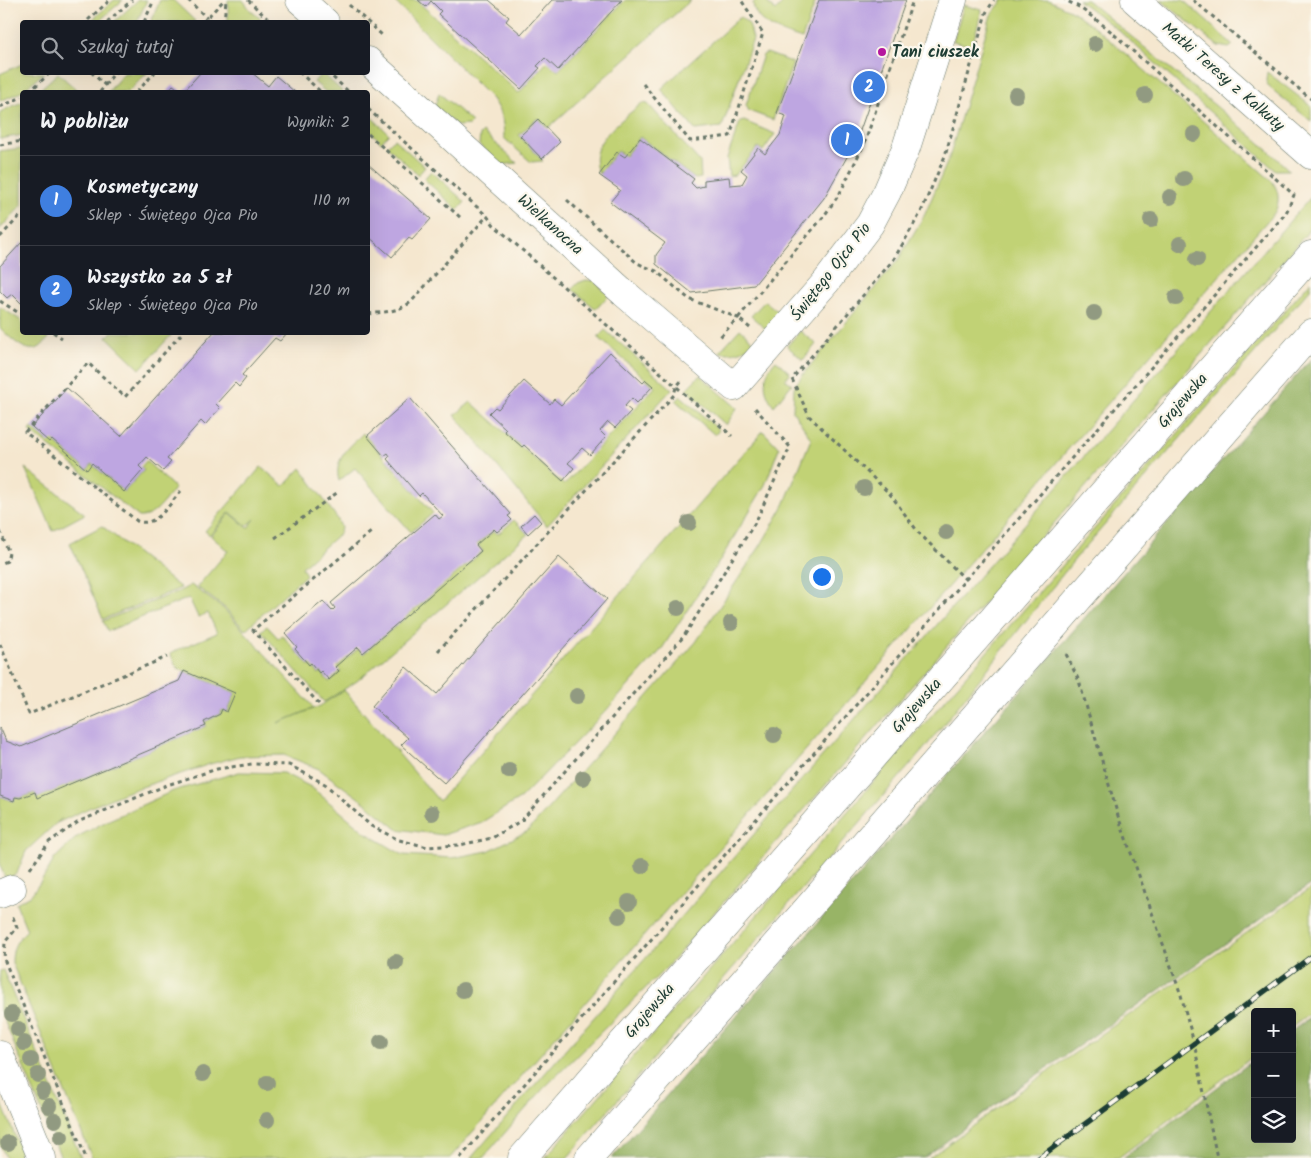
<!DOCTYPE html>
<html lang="pl">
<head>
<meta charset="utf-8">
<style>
  :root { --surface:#171b24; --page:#242831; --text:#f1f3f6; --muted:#9ea1a6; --line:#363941; --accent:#db2777 }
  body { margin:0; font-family:Kalam,sans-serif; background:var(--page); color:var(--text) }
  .controls { position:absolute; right:15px; bottom:15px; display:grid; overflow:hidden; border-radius:5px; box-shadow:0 5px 20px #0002 }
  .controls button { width:45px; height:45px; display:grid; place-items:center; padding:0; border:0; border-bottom:1px solid var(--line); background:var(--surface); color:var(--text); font:25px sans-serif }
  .you { position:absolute; left:821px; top:576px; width:18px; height:18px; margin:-12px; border:4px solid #fff; border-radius:50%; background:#1a73e8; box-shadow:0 0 0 8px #1a73e833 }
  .badge { display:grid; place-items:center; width:32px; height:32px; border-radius:50%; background:var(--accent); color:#fff; font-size:16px; font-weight:700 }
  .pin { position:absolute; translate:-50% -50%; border:2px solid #fff; box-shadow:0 1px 5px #0006 }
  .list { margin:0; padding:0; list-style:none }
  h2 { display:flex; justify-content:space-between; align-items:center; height:65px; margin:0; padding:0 20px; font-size:21px }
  h2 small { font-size:16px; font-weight:400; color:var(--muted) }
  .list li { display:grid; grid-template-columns:32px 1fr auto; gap:15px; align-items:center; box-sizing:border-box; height:90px; padding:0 20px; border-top:1px solid var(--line) }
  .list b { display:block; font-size:19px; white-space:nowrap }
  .list p { margin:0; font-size:16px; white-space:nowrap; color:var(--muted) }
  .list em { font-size:16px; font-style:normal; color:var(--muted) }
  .icon { flex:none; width:28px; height:28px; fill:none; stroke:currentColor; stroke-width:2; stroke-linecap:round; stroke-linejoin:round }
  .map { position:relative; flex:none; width:1311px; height:1158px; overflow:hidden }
  .search { position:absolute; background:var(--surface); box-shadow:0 5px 20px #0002; left:20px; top:20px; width:350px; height:55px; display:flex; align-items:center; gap:12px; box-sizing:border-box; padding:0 18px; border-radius:5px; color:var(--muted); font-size:19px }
  .panel { position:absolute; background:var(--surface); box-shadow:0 5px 20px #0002; left:20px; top:90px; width:350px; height:245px; border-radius:5px }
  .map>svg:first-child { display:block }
  .green { fill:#c1d275; stroke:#708854 }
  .forest { fill:#98b466; stroke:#5c784d }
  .building { fill:#bea6e1 }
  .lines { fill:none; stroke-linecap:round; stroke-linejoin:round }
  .minor-casing { stroke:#6a786a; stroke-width:29 }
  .major-casing { stroke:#6a786a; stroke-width:29 }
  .path { stroke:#6a786a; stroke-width:3; stroke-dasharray:4 4; stroke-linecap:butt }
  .minor { stroke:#fff; stroke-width:28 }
  .major { stroke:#fff; stroke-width:28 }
  .rail-casing { stroke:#1f3d34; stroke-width:5.5 }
  .rail { stroke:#fbf7ec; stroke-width:4; stroke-dasharray:11; stroke-linecap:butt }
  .tree { fill:#919a81 }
  .poi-dot { fill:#b5179e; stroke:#fbf7ec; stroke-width:2 }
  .labels { text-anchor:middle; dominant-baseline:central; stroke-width:4.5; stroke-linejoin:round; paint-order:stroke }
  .poi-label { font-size:16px; font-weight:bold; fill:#1f3d34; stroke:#fbf7ec; text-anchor:start }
  .street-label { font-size:16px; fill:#1f3d34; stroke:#fbf7ec }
</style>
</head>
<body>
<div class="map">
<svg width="1311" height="1158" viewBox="0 0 1311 1158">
  <rect width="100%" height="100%" fill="#fbf7ec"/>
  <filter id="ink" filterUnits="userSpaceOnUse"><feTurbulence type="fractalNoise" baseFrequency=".02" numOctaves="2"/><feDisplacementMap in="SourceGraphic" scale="10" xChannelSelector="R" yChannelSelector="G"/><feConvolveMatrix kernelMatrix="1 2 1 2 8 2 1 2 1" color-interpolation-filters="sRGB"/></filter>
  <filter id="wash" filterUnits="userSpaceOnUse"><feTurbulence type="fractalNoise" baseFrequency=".0096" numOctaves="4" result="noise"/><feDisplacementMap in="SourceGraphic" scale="20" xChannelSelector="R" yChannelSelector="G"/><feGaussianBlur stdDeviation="1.12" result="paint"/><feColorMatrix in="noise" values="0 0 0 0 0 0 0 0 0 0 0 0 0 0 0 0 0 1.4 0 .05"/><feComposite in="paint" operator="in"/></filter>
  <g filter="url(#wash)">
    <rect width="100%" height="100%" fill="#f5e7cf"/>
    <!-- green -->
    <g class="green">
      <path d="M114,0H123L98,22H90Z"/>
      <path d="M138,0H147L137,22H114Z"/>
      <path d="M160,0H173L195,21L194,22H151Z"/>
      <path d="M228,0H243L251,11L265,22H228Z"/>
      <path d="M393,0H416L519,93L547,62L558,71L625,0H691L548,128L538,118L519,135L543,161L531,162L504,138C504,122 501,112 492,99Z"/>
      <path d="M756,0H765L775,11L786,0H816L802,39C784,33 755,26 753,3Z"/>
      <path d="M1003,0H1048L1074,12L1097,29L1272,181C1279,191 1280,201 1275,212L450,1158H92L12,963C12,947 16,941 27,930L16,903L31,895L44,877L55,858L77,837L107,821L173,791L239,772L283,773L311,787L366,833L403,855L452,858L488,851L528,831L696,642L761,545L784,505L811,439L793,411L794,387L804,373L898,260L925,214L949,158L991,15Z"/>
      <path d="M1078,0H1087L1257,140L1289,170H1275L1118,30Z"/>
      <path d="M1161,0H1183L1233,45L1229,48L1218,46Z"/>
      <path d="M964,5L982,10L972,46L953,41Z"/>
      <path d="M740,17L749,24L753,39L722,127L695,130L661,89Z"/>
      <path d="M767,53L793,63L773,120L749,111L746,105L763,55Z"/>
      <path d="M22,64V72L44,73L19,93L0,101V74Z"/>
      <path d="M1267,72L1311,106V121L1269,87L1266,81Z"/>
      <path d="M58,73L79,92H37Z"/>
      <path d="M124,73H147L128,92H108Z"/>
      <path d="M322,73L343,92H326L314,82Z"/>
      <path d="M439,93L472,122L469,125L457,126L435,106Z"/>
      <path d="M22,102V135L0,139V112Z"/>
      <path d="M642,103L648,104L700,162L701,178L695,179L640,137L625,156L617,151L599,174C583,144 623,120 642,103Z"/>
      <path d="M368,114L389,134L381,142L368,129Z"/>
      <path d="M744,121L775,134L763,151L758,147L735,175L729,176L727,158L740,122Z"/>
      <path d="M483,132L517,163L501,165L479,145L480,135Z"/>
      <path d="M394,139L425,167L418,175L387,146Z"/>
      <path d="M22,148V205L0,229V151Z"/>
      <path d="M431,171L465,202L458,210L424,179Z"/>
      <path d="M1310,198L1311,201V226L1307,233L667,967L543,1089L483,1158H471Z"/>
      <path d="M586,280L594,281L609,295L596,309L572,289L578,283Z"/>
      <path d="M1311,281V288L1075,559L924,749L567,1158H545Z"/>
      <path d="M765,301L781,314L767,330L751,316Z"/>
      <path d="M0,307L22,321V332L40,333L49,338C46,341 43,345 40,347C26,356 9,336 0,328Z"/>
      <path d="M740,329L755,343C745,351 732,355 719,352Z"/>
      <path d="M605,330L672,389L547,526L455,415L471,402L564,485L655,387L598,337Z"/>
      <path d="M800,331L816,344L803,360L787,346Z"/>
      <path d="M111,333V332L173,333L140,369L107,337Z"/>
      <path d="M776,360L790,373L785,379L792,384L774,406C762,391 762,375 776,360Z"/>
      <path d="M700,375L737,408L726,425L686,389Z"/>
      <path d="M681,396L719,430L715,435L676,401Z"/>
      <path d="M32,428L49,443L52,440L87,470L92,464L124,492L144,470L141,467L146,461L175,488C165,499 155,518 139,517L30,431Z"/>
      <path d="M763,431L779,448L765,485L719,562L661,650L602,715L521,798L482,822L443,835L397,829L364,802L319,769L284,755L240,756L210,764L124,793L91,807L57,823L62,818L26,851L17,873L6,879L0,866V796L14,801L15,797L20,798L35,793L37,798L206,726L205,722L220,714L222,710L228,712L235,693L177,668L170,653L217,633L208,613L198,617L189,598L108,631L103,621L180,591L191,585L224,609L314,708L278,723L320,706L344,690L439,801Z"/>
      <path d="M363,433L433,513L411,532L355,468L339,481C333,459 349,448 363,433Z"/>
      <path d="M261,467L284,486L301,468L337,518L341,527L340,533L302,567L306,575L245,630L225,608L197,587L228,551L211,536L230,513L248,528L255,519L247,526L230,512L210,535L205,531Z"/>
      <path d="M25,468L85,514L53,531Z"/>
      <path d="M514,520L528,534L357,681L324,702L261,631L267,626L278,638L282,635L309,666L311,665L319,674L321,672L329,682L341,671L337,667L358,649L363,654L483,551L477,544L494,531L498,534Z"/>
      <path d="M102,526L181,588L103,619L70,543Z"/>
      <path d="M1311,888V1013L1292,1027V1012H1255V1055L1118,1158H929L1016,1094Z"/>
      <path d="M3,970L81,1158H61L0,1010V971Z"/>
      <path d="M0,1099L24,1158H6L0,1144Z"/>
    </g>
    <!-- forest -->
    <g class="forest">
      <path d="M1311,359V884L1014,1091L924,1158H612Z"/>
      <path d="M1311,1017V1158H1123L1255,1059V1139H1292V1031Z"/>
    </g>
    <g id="blocks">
      <!-- building -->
      <g class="building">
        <path d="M418,0H489L509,17L506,21L521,34L552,0H622L558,70L545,58L537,66L540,68L521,89L438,14L441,11L431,1L426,7Z"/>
        <path d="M819,0H906L857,139L824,198L754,285L692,293L656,264V255L665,243L610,202L620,190L599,175L617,152L625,157L640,138L694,179L691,183L696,188L704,186V180L729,177L730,185L742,184L747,175L741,170L758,148L765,154L780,135L786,116L777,113Z"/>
        <path d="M201,72H251L268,86L276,76L295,92H167L173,85L183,92Z"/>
        <path d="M538,119L560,142L542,159L520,136Z"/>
        <path d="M368,164L431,219L412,240L409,238L392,257L368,236Z"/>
        <path d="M22,242V304L12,294L7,298L0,291V266Z"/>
        <path d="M214,332H288L280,341L275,338L242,375L246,378L239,387L235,383L216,404L220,408L205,425L201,421L167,459L171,462L163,471L147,457L139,466L143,470L124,492L92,463L87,470L52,439L49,442L32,427L67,388L121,436Z"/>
        <path d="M610,352L643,383L646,380L653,386L637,403L632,398L625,406L631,411L615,428L608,422L600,431L606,437L590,455L582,448L568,463L574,468L563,481L524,445L522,447L504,431L506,429L489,413L495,407L498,409L524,381L550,404L554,399L561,405Z"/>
        <path d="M410,398L511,514L508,516L512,520L497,532L494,529L476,545L481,551L363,653L358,647L335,667L339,671L329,680L321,671L319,673L311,663L309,665L295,649L297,647L285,633L323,601L332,611L335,608L331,603L435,514L439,519L443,516L422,493L419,496L387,459L390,456L388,453L384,456L367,436Z"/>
        <path d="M534,514L541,522L528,534L521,526Z"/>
        <path d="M559,557L607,599L444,783L401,745L408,738L372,706L406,667L437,694Z"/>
        <path d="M184,671L235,693L227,712L222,709L220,714L204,722L206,726L37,798L35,792L20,798L15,797L14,801L0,796V727L6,741L21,747L179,681Z"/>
      </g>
    </g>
  </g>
  <g filter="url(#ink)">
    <use href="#blocks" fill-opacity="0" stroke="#6a786a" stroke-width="1"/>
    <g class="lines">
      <defs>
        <g id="minor">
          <path d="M300,0L325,22"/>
          <path d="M1135,0L1311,155"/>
          <path d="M368,61L624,293L734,387L826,282L870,224L887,192L906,148L953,0"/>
          <path d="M0,894L12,889"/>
          <path d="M0,1055L42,1158"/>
        </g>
        <g id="major">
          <path d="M522,1158L1311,255"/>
          <path d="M589,1158L1311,333"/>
        </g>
      </defs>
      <!-- minor casing -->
      <use href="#minor" class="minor-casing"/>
      <!-- major casing -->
      <use href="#major" class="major-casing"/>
      <!-- path -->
      <g class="path">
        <path d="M188,0L207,18"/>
        <path d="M248,0L271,22"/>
        <path d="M1193,0L1311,99"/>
        <path d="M349,5L383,36"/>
        <path d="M88,20L110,0"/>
        <path d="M107,22L132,0"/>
        <path d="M144,22L154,0"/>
        <path d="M203,22L224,0"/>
        <path d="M224,22L226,0"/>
        <path d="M91,72L106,86"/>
        <path d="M299,72L321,92"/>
        <path d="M327,72L349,92"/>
        <path d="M643,84L690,141L730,136L763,33L741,0"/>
        <path d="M29,92L51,72"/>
        <path d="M100,92L115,72"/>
        <path d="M137,92L155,72"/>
        <path d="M0,107L22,97"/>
        <path d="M368,109L487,216L494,225L732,436"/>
        <path d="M368,134L462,219"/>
        <path d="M0,145L22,141"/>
        <path d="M567,200L637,263L656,271L689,299L738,318L718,339"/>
        <path d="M0,237L22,214"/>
        <path d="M0,301L22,315"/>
        <path d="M368,314C384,312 398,312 411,302L487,216"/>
        <path d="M750,328L738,318L824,216L840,193L865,142L913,0"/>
        <path d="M53,332L62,338"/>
        <path d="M181,491C169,504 157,528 137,521L25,432L88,363L125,397L183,332"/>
        <path d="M0,531L9,553L7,561L0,564"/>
        <path d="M275,538L338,492"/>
        <path d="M966,580L918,532L890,494L809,416L792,379L894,259L921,212L945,156L986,13L994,0"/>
        <path d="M0,644L29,714L167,657"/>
        <path d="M438,651L674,395L676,387L683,379"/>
        <path d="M1066,654L1079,681L1118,816L1181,995L1194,1043L1217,1158"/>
        <path d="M319,704L253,630L371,532"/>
        <path d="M30,869L49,842L80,821L167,785L217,769L252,764L289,765L325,784L371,826L399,840L428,847L460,845L492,838L522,820L684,636L756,521L790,447L754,407"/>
        <path d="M13,917L17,928L5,942L4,959L86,1158"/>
        <path d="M460,1158L1286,213L1294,195L1107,28L1079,7L1065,0"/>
      </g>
      <!-- minor -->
      <use href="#minor" class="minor"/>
      <!-- major -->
      <use href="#major" class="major"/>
      <defs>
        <path id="rail" d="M1039,1158L1311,957"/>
      </defs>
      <!-- rail casing -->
      <use href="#rail" class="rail-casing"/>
      <!-- rail -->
      <use href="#rail" class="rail"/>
    </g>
    <!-- trees -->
    <g class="tree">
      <circle cx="1095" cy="44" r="8"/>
      <circle cx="1016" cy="95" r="8"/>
      <circle cx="1145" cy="95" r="8"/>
      <circle cx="1194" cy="134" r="8"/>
      <circle cx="1184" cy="179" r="8"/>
      <circle cx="1170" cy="197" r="8"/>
      <circle cx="1151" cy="220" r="8"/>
      <circle cx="1180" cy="244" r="8"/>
      <circle cx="1197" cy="259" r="8"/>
      <circle cx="1176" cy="298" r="8"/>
      <circle cx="1094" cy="313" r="8"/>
      <circle cx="864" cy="488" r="8"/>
      <circle cx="689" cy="523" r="8"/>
      <circle cx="946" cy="532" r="8"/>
      <circle cx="678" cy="608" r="8"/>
      <circle cx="731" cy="623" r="8"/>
      <circle cx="577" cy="696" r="8"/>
      <circle cx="774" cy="735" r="8"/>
      <circle cx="509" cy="771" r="8"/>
      <circle cx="583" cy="778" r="8"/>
      <circle cx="432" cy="813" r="8"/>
      <circle cx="642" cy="866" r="8"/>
      <circle cx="629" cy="902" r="8"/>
      <circle cx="619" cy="916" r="8"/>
      <circle cx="396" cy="962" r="8"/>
      <circle cx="463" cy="990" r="8"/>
      <circle cx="12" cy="1014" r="8"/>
      <circle cx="18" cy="1029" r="8"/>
      <circle cx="381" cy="1042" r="8"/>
      <circle cx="24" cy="1043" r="8"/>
      <circle cx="31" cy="1060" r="8"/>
      <circle cx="203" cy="1074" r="8"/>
      <circle cx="38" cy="1075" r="8"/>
      <circle cx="267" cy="1083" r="8"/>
      <circle cx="43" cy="1091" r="8"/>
      <circle cx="49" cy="1106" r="8"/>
      <circle cx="55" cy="1120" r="8"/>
      <circle cx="267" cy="1120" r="8"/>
      <circle cx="61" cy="1137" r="8"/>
      <circle cx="8" cy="1143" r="8"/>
    </g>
  </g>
  <!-- markers -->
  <circle class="poi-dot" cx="882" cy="52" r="5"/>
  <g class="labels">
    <!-- poi labels -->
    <g class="poi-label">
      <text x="892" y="52">Tani ciuszek</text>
    </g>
    <!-- street labels -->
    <g class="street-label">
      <text transform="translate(1223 77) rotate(41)">Matki Teresy z Kalkuty</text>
      <text transform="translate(550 225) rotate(42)">Wielkanocna</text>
      <text transform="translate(831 272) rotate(-52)">Świętego Ojca Pio</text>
      <text transform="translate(1183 401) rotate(-49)">Grajewska</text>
      <text transform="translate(917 706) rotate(-49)">Grajewska</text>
      <text transform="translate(650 1011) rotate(-49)">Grajewska</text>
    </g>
  </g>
</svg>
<div class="controls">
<button>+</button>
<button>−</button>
<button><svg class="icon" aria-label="layers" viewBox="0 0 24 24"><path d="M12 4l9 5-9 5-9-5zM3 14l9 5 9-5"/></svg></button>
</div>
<div class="you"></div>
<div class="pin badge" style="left:847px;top:140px;background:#3f7fe0">1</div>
<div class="pin badge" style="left:869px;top:87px;background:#3f7fe0">2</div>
<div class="search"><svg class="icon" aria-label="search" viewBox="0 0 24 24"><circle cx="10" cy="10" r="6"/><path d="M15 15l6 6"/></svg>Szukaj tutaj</div>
<section class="panel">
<h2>W pobliżu<small>Wyniki: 2</small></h2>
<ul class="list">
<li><span class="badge" style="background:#3f7fe0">1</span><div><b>Kosmetyczny</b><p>Sklep · Świętego Ojca Pio</p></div><em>110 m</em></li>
<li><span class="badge" style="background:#3f7fe0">2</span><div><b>Wszystko za 5 zł</b><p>Sklep · Świętego Ojca Pio</p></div><em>120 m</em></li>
</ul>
</section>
</div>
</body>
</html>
